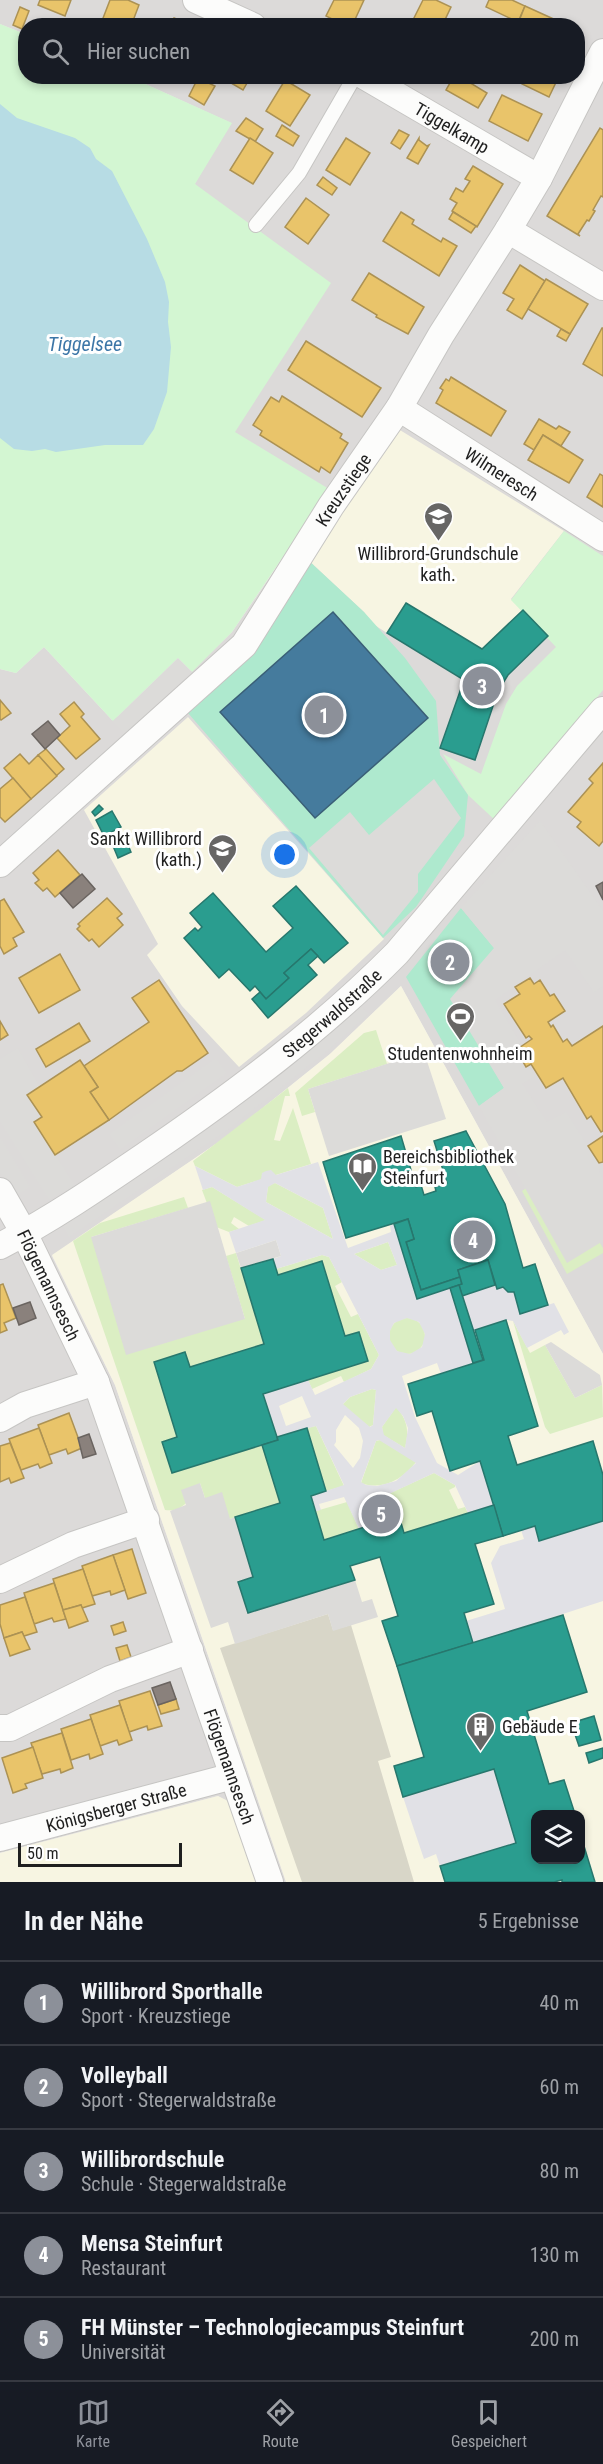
<!DOCTYPE html>
<html lang="de">
<head>
<meta charset="utf-8">
<style>
  :root { --surface:#171b24; --page:#242831; --text:#f1f3f6; --muted:#9ea1a6; --line:#363941; --accent:#8c9099 }
  body { margin:0; font-family:"Roboto Condensed",sans-serif; background:var(--page); color:var(--text) }
  .controls { position:absolute; right:18px; bottom:18px; display:grid; overflow:hidden; border-radius:12px; box-shadow:0 3px 9px #0003 }
  .controls button { width:54px; height:54px; display:grid; place-items:center; padding:0; border:0; border-bottom:2px solid var(--line); background:var(--surface); color:var(--text); font:30px sans-serif }
  .scale { position:absolute; left:18px; bottom:15px; width:164px; box-sizing:border-box; padding-left:6px; border:3px solid #1f1f1f; border-top:0; font-size:16px; line-height:21px; white-space:nowrap; color:#1f1f1f; -webkit-text-stroke:4px #fff; paint-order:stroke }
  .you { position:absolute; left:285px; top:855px; width:21px; height:21px; margin:-15px; border:4px solid #fff; border-radius:50%; background:#1a73e8; box-shadow:0 0 0 9px #1a73e833 }
  .badge { display:grid; place-items:center; width:39px; height:39px; border-radius:50%; background:var(--accent); color:#fff; font-size:20px; font-weight:700 }
  .pin { position:absolute; translate:-50% -50%; border:3px solid #fff; box-shadow:0 2px 6px #0006 }
  .list { margin:0; padding:0; list-style:none }
  h2 { display:flex; justify-content:space-between; align-items:center; height:78px; margin:0; padding:0 24px; font-size:26px }
  h2 small { font-size:20px; font-weight:400; color:var(--muted) }
  .list li { display:grid; grid-template-columns:39px 1fr auto; gap:18px; align-items:center; box-sizing:border-box; height:84px; padding:0 24px; border-top:2px solid var(--line) }
  .list b { display:block; font-size:22px; white-space:nowrap }
  .list p { margin:0; font-size:20px; white-space:nowrap; color:var(--muted) }
  .list em { font-size:20px; font-style:normal; color:var(--muted) }
  .icon { flex:none; width:33px; height:33px; fill:none; stroke:currentColor; stroke-width:2; stroke-linecap:round; stroke-linejoin:round }
  .map { position:relative; flex:none; width:603px; height:1882px; overflow:hidden }
  .search { position:absolute; background:var(--surface); box-shadow:0 3px 9px #0003; left:18px; right:18px; top:18px; height:66px; display:flex; align-items:center; gap:15px; box-sizing:border-box; padding:0 21px; border-radius:24px; color:var(--muted); font-size:22px }
  .sheet { height:498px; background:var(--surface) }
  nav { display:flex; justify-content:space-around; align-items:center; box-sizing:border-box; height:84px; border-top:2px solid var(--line); background:var(--surface); font-size:16px; color:var(--muted) }
  nav a { display:grid; justify-items:center; gap:3px }
  nav .on { color:var(--accent) }
  .map>svg:first-child { display:block }
  .residential { fill:#dcdad9 }
  .education { fill:#f7f5e2; fill-rule:evenodd }
  .construction { fill:#d8d6c8 }
  .grass { fill:#dbeec3 }
  .park { fill:#d3f6d2 }
  .pitch { fill:#aee9ce }
  .parking { fill:#dcdbd9 }
  .plaza { fill:#e1e1e6; fill-rule:evenodd }
  .water { fill:#b7dce4 }
  .homes { fill:#e9c46a; stroke:#ac9254; stroke-width:1.5 }
  .schools { fill:#2a9d8f; stroke:#27776d; stroke-width:1.5 }
  .public { fill:#457b9d; stroke:#3a5f77; stroke-width:1.5 }
  .industry { fill:#8a817c; stroke:#6a6460; stroke-width:1.5 }
  .lines { fill:none; stroke-linecap:round; stroke-linejoin:round }
  .lane-casing { stroke:#c6c5c3; stroke-width:16 }
  .street-casing { stroke:#c6c5c3; stroke-width:28 }
  .lane { stroke:#fcfcfb; stroke-width:14 }
  .street { stroke:#fcfcfb; stroke-width:26 }
  .labels { text-anchor:middle; dominant-baseline:central; stroke-width:6; stroke-linejoin:round; paint-order:stroke }
  .street-label { font-size:18px; fill:#1f1f1f; stroke:#fff }
  .poi-label { font-size:18px; fill:#1f1f1f; stroke:#fff }
  .water-label { font-size:20px; font-style:italic; fill:#3c76a7; stroke:#fff }
</style>
</head>
<body>
<div class="map">
<svg width="603" height="1882" viewBox="0 0 603 1882">
  <rect width="100%" height="100%" fill="#edebe7"/>
  <!-- residential -->
  <path class="residential" d="M0,0H603V1354L401,986L330,1054L229,1135L52,1256L115,1385L286,1882H256L228,1802L218,1796L0,1853V669L16,673L44,647L112,720L192,671L232,632L315,511L235,433L195,183L231,123L130,77L578,76V26H26L25,34L0,24Z"/>
  <!-- education -->
  <g class="education">
    <path d="M395,427L564,531L511,599L523,610L482,649L407,603L387,633L373,624L364,612L307,559Z"/>
    <path d="M188,717L384,939L306,1013L239,1067L182,1006L147,955L158,944L84,810Z"/>
    <path d="M401,986L603,1354V1882H286L115,1385L52,1255L229,1135L330,1054ZM536,1814H580V1860H536Z"/>
    <path d="M218,1796L228,1801L256,1882H0V1853Z"/>
  </g>
  <!-- construction -->
  <path class="construction" d="M328,1614L333,1630L351,1625L391,1757L378,1761L414,1882H302L220,1648Z"/>
  <!-- grass -->
  <g class="grass">
    <path d="M376,1030L387,1064L308,1089L315,1112L302,1116L295,1093L364,1033Z"/>
    <path d="M288,1088L290,1096H285L274,1140L280,1141L293,1108L311,1164L237,1187L195,1166L193,1161Z"/>
    <path d="M554,1168L603,1248V1253L567,1274L522,1191Z"/>
    <path d="M275,1183L323,1208L333,1239L266,1202L268,1186Z"/>
    <path d="M212,1187L266,1220L249,1226L234,1217L231,1223L239,1229L229,1232L206,1223L208,1206L202,1190Z"/>
    <path d="M184,1197L188,1208L91,1237L245,1319L226,1256L236,1253L264,1344L190,1367L185,1352L154,1362L177,1437L163,1442L172,1473L262,1445L280,1503L230,1519L205,1498L200,1483C191,1497 184,1513 165,1510L73,1241L100,1223Z"/>
    <path d="M388,1242L397,1265L381,1270L354,1254Z"/>
    <path d="M322,1255L329,1257L342,1282L335,1286L351,1317L358,1314L379,1355L371,1369L344,1382L341,1376L312,1389L308,1380L368,1361L359,1332L345,1336L322,1261L278,1275L276,1269Z"/>
    <circle cx="407" cy="1336" r="18"/>
    <path d="M513,1321L530,1353L545,1345L575,1398L602,1385L603,1417L550,1434L545,1427Z"/>
    <path d="M372,1389L376,1390L373,1425L369,1427L342,1405L350,1397Z"/>
    <path d="M396,1407C408,1420 409,1432 405,1448L383,1435L382,1427Z"/>
    <path d="M316,1426L344,1486L326,1491L307,1428Z"/>
    <path d="M380,1440L416,1462C403,1479 383,1491 361,1483L376,1441Z"/>
    <path d="M434,1473L455,1485V1487L449,1490L458,1509L465,1507L468,1513L404,1533L399,1517L369,1526L362,1506Z"/>
    <path d="M347,1502L359,1529L324,1540L316,1511Z"/>
  </g>
  <!-- park -->
  <g class="park">
    <path d="M0,24L25,34L26,76L130,77L232,123L195,184L331,283L235,432L329,489L232,632L192,672L178,658L113,721L44,647L16,673L0,669Z"/>
    <path d="M564,531L603,556V690L496,821L468,795L443,754L481,774L506,704L517,686L556,647L511,600Z"/>
  </g>
  <!-- pitch -->
  <g class="pitch">
    <path d="M307,559L364,612L405,658L436,701L440,755L468,795L464,836L416,907L383,938L188,713L251,651Z"/>
    <path d="M461,908L494,948L493,1069L504,1088L479,1106L406,977Z"/>
  </g>
  <!-- parking -->
  <g class="parking">
    <path d="M178,658L192,672L126,734L113,721Z"/>
    <path d="M434,779L461,818L418,874V892L383,935L309,848L350,812L369,835Z"/>
    <path d="M540,821L603,911V986L594,992L565,950L495,1000L521,1044L513,1049L525,1069L529,1067L535,1076L522,1084L547,1122L566,1112L600,1166L599,1172L603,1179V1241L567,1263L479,1106L504,1088L450,999L494,948L461,908Z"/>
    <path d="M356,1001L368,1014L327,1051L227,1130L69,1237L62,1223Z"/>
    <path d="M18,1048L40,1087L28,1095L42,1117L34,1122L75,1185L49,1200L0,1122V1059Z"/>
    <path d="M424,1052L446,1119L329,1156L308,1089Z"/>
    <path d="M216,1058L227,1073L120,1150L109,1134Z"/>
    <path d="M0,1137L30,1187L14,1197L0,1173Z"/>
    <path d="M210,1201L245,1319L126,1355L91,1237Z"/>
    <path d="M276,1240L281,1256L241,1268L236,1253Z"/>
    <path d="M551,1342L600,1375L602,1385L575,1398L545,1345Z"/>
    <path d="M200,1483L205,1498L222,1492L230,1519L235,1517L355,1580L362,1602L372,1599L378,1617L333,1631L328,1614L235,1644L228,1622L211,1628L170,1511L186,1505L181,1490Z"/>
  </g>
  <!-- plaza -->
  <g class="plaza">
    <path d="M318,1162L348,1248L391,1232L390,1226L394,1224L417,1298L450,1288L473,1363L441,1374L437,1363L402,1376L415,1417L437,1463L458,1475L480,1461L494,1505L468,1513L455,1485L434,1473L363,1506L369,1526L359,1529L344,1497L319,1504L321,1510L316,1511L311,1496L344,1485L316,1426L277,1437L263,1394L308,1380L315,1395L371,1369L379,1355L329,1257L322,1255L276,1269L273,1259L281,1256L276,1240L236,1253L229,1232L265,1220L212,1187L203,1190L195,1166L237,1187L261,1179L262,1173L266,1171L271,1170L276,1175ZM275,1183L323,1208L333,1239L266,1202L268,1187ZM388,1242L397,1265L381,1270L354,1254ZM407,1318L419,1322L425,1334L422,1347L410,1354L397,1351L390,1340V1331L394,1323ZM372,1389L376,1390L373,1425L370,1427L343,1404L350,1397ZM302,1396L311,1417L286,1426L279,1406ZM396,1408L403,1416L408,1428L405,1448L384,1435L382,1427ZM345,1415L359,1428L363,1441L360,1458L353,1468L334,1445L336,1442V1430ZM379,1440L416,1463L396,1481L377,1486L366,1485L361,1482L376,1441Z"/>
    <path d="M495,1285L497,1289L503,1287L508,1292H514L521,1313L554,1303L569,1332L564,1335L561,1330L527,1348L513,1321L506,1320L475,1330L483,1360L462,1296Z"/>
    <path d="M603,1521V1601L473,1643L466,1621L505,1609L491,1563L500,1546L524,1539L521,1530L535,1526L540,1541Z"/>
    <path d="M494,1769L516,1843L440,1866L436,1854L424,1859L403,1797Z"/>
  </g>
  <!-- water -->
  <path class="water" d="M0,104L17,118L75,138L90,148L96,159L112,171L147,239L165,282L169,302L168,322L171,347L167,392L154,429L143,445H105L56,452L45,449L32,451L14,449L0,438Z"/>
  <!-- homes -->
  <g class="homes">
    <path d="M40,0H71L65,16L38,5Z"/>
    <path d="M110,0H128L139,5L131,26H100Z"/>
    <path d="M334,0H364L352,26H346L326,16Z"/>
    <path d="M423,0H436L451,7L442,26H424L413,20Z"/>
    <path d="M489,0H512L525,6L518,22L486,7Z"/>
    <path d="M525,6L569,26H517Z"/>
    <path d="M20,7L29,11L22,29L13,25Z"/>
    <path d="M174,18L193,26H171Z"/>
    <path d="M219,76H251L243,90Z"/>
    <path d="M454,76H459L487,93L478,108L446,90Z"/>
    <path d="M526,76H559L549,97L522,84Z"/>
    <path d="M198,78L215,86L204,105L189,96Z"/>
    <path d="M285,80L310,95L290,126L266,111Z"/>
    <path d="M502,95L542,114L528,141L489,121Z"/>
    <path d="M246,118L263,129L255,142L236,131Z"/>
    <path d="M282,125L299,136L293,146L276,136Z"/>
    <path d="M600,128L603,130V197L601,196L593,210L595,211L589,221L587,220L578,234L580,236L547,216Z"/>
    <path d="M399,130L409,135L400,149L391,143Z"/>
    <path d="M250,138L273,153L253,184L230,170Z"/>
    <path d="M346,138L370,153L350,185L326,170Z"/>
    <path d="M419,138V140L427,146L429,145L418,164L407,158Z"/>
    <path d="M473,166L503,184L477,227L452,211L457,203L450,199L456,188L463,192L470,181L465,179Z"/>
    <path d="M323,177L337,188L332,195L317,185Z"/>
    <path d="M306,198L329,215L308,244L285,227Z"/>
    <path d="M401,212L414,220L412,224L441,242L443,238L457,246L439,276L383,241Z"/>
    <path d="M453,212L476,226L471,233L449,219Z"/>
    <path d="M520,265L545,281L522,319L507,310L514,299L503,293Z"/>
    <path d="M369,273L424,307L408,334L376,317L377,315L352,300Z"/>
    <path d="M546,279L588,304L570,334L528,309Z"/>
    <path d="M602,328H603V376L583,364Z"/>
    <path d="M561,329L570,334L566,341L557,336Z"/>
    <path d="M306,341L381,388L362,417L288,370Z"/>
    <path d="M451,377L506,411L491,436L436,403L443,390L440,388L446,379L449,381Z"/>
    <path d="M282,396L342,434L340,438L348,443L330,473L321,467L319,472L260,435L262,431L253,425L271,397L279,402Z"/>
    <path d="M539,419L556,429L559,426L570,432L561,446L543,435L534,450L524,444Z"/>
    <path d="M543,435L583,460L569,483L528,460Z"/>
    <path d="M600,474L603,476V507L587,497Z"/>
    <path d="M0,700L11,713L1,720L0,719Z"/>
    <path d="M74,702L84,714L81,717L100,739L76,759L57,738L70,726L60,714Z"/>
    <path d="M46,749L64,769L56,776L38,755Z"/>
    <path d="M20,754L29,764L38,755L57,776L31,799L4,768Z"/>
    <path d="M603,763V841L599,846L577,827L581,822L568,812L593,783L589,779Z"/>
    <path d="M13,778L31,799L5,822L0,817V789Z"/>
    <path d="M58,850L80,875L55,897L47,888L43,891L35,883L39,880L33,873Z"/>
    <path d="M107,898L122,914L117,918L123,925L99,947L92,939L89,941L77,929L80,926L78,924Z"/>
    <path d="M4,899L24,932L13,938L17,946L4,954L0,946V901Z"/>
    <path d="M60,954L80,990L39,1013L19,978Z"/>
    <path d="M530,978L534,984L540,980L550,996L554,994L565,1011L548,1022L551,1027L553,1025L563,1042L567,1039L572,1046L603,1026V1131L601,1132L591,1116L587,1119L563,1078L546,1088L531,1064L526,1067L516,1050L532,1039L529,1036L526,1038L504,1004L520,994L515,987Z"/>
    <path d="M159,980L208,1053L182,1071H177L109,1120L90,1092L98,1087L84,1066L149,1022L132,998Z"/>
    <path d="M0,1021L8,1035L0,1040Z"/>
    <path d="M79,1023L90,1041L46,1067L36,1049Z"/>
    <path d="M80,1060L98,1087L90,1092L109,1120L55,1155L34,1122L42,1117L27,1095Z"/>
    <path d="M603,1136V1162L599,1163L588,1146Z"/>
    <path d="M3,1284L16,1318L4,1323L7,1330L0,1333V1285Z"/>
    <path d="M69,1413L82,1448L68,1454L66,1449L49,1455L38,1425Z"/>
    <path d="M39,1428L52,1463L40,1468L38,1464L21,1470L9,1439Z"/>
    <path d="M10,1443L24,1478L11,1483L9,1478L0,1482V1446Z"/>
    <path d="M132,1549L146,1593L128,1599L113,1555Z"/>
    <path d="M113,1555L125,1590L111,1595L110,1591L92,1596L82,1566Z"/>
    <path d="M83,1569L95,1604L82,1608L81,1605L63,1610L53,1579Z"/>
    <path d="M54,1583L66,1619L54,1622L52,1618L34,1624L24,1593Z"/>
    <path d="M25,1597L37,1632L24,1636L22,1632L4,1638L0,1624V1605Z"/>
    <path d="M81,1605L88,1621L69,1628L63,1610Z"/>
    <path d="M123,1622L126,1631L114,1635L111,1626Z"/>
    <path d="M22,1632L30,1649L10,1656L4,1638Z"/>
    <path d="M127,1645L131,1657L120,1661L116,1648Z"/>
    <path d="M150,1691L162,1726L148,1730L147,1726L129,1732L119,1701Z"/>
    <path d="M176,1699L179,1709L161,1714L158,1705Z"/>
    <path d="M120,1705L132,1740L119,1745L117,1740L100,1746L90,1715Z"/>
    <path d="M91,1719L103,1754L90,1759L89,1754L71,1760L61,1729Z"/>
    <path d="M62,1733L73,1768L61,1773L60,1769L42,1774L31,1743Z"/>
    <path d="M33,1747L43,1778L25,1784L27,1788L13,1793L2,1758Z"/>
  </g>
  <!-- schools -->
  <g class="schools">
    <path d="M406,603L482,649L523,610L548,636L508,675L498,691L475,760L440,748L464,680L387,633Z"/>
    <path d="M99,805L103,809L95,816L92,812Z"/>
    <path d="M112,811L121,827L104,836L96,820Z"/>
    <path d="M126,840L131,852L118,858L113,846Z"/>
    <path d="M296,886L348,943L324,963L311,949L284,973L289,978L266,999L255,986L250,991L229,969L219,978L184,938L195,928L198,931L202,927L190,913L213,893L266,952L293,928L273,906Z"/>
    <path d="M311,949L318,956L308,965L317,975L268,1018L252,999L260,992L266,999L289,978L284,973Z"/>
    <path d="M466,1131L505,1204L523,1268L535,1264L548,1305L520,1314L514,1292H508L503,1287L497,1289L488,1260L458,1270L460,1277L421,1290L406,1242L414,1239L408,1219L346,1238L323,1162L401,1136L416,1187L421,1185L424,1195L436,1191L435,1187L447,1183L434,1141Z"/>
    <path d="M408,1219L414,1239L406,1242L421,1290L460,1277L462,1284L417,1299L394,1224Z"/>
    <path d="M273,1259L278,1275L322,1261L345,1336L359,1332L368,1361L263,1394L278,1440L172,1473L162,1442L177,1437L154,1362L185,1352L190,1367L264,1344L241,1268Z"/>
    <path d="M488,1260L495,1285L462,1296L459,1285L462,1284L458,1270Z"/>
    <path d="M459,1285L483,1360L473,1363L450,1288Z"/>
    <path d="M506,1320L538,1426L508,1436L517,1465L593,1441L603,1475V1521L539,1541L535,1526L503,1536L480,1461L450,1471L432,1411L417,1416L408,1384L484,1360L475,1330Z"/>
    <path d="M307,1428L326,1491L311,1496L324,1540L399,1516L404,1533L494,1505L503,1536L475,1544L494,1604L464,1613L473,1643L397,1666L382,1621L398,1616L380,1557L350,1566L355,1580L248,1613L238,1582L253,1577L235,1517L280,1503L262,1445L278,1440L277,1437Z"/>
    <path d="M563,1615L587,1692L527,1711L549,1784L564,1780L575,1814H536V1860H580V1833L595,1882H562V1880L554,1882H445L440,1866L516,1843L494,1769L403,1797L394,1766L424,1757L397,1666Z"/>
    <path d="M594,1716L601,1740L579,1746L571,1723Z"/>
    <path d="M603,1748V1758L589,1763L586,1753Z"/>
  </g>
  <!-- public -->
  <path class="public" d="M333,612L428,718L315,818L220,712Z"/>
  <!-- industry -->
  <g class="industry">
    <path d="M48,721L60,735L45,749L32,734Z"/>
    <path d="M82,874L95,889L73,908L60,893Z"/>
    <path d="M603,882V900L596,886Z"/>
    <path d="M30,1302L36,1318L19,1325L13,1308Z"/>
    <path d="M89,1434L96,1454L83,1458L78,1438Z"/>
    <path d="M170,1682L176,1699L158,1705L152,1688Z"/>
  </g>
  <g class="lines">
    <defs>
      <path id="lane" d="M256,225L299,173L355,76"/>
      <g id="street">
        <path d="M196,0L253,26"/>
        <path id="s1" d="M364,76L539,178"/>
        <path d="M508,230L603,287"/>
        <path id="s2" d="M399,408L603,538"/>
        <path id="s3" d="M0,864L244,645L331,506L399,408L441,335L508,230L539,178L603,52"/>
        <path id="s4" d="M0,1191L24,1233L96,1382L270,1882"/>
        <path id="s5" d="M0,1246C50,1220 97,1188 144,1156C232,1096 321,1030 397,953L603,710"/>
        <path d="M0,1419L25,1405L96,1382"/>
        <path d="M0,1580L73,1545L146,1520"/>
        <path d="M0,1728H10L110,1679L190,1650"/>
        <path id="s6" d="M0,1838L233,1776"/>
      </g>
    </defs>
    <!-- lane casing -->
    <use href="#lane" class="lane-casing"/>
    <!-- street casing -->
    <use href="#street" class="street-casing"/>
    <!-- lane -->
    <use href="#lane" class="lane"/>
    <!-- street -->
    <use href="#street" class="street"/>
  </g>
  <!-- icons -->
  <defs>
    <symbol id="school-pin" viewBox="-11 -11 22 30"><path d="M0 17L-7.5 6A9.5 9.5 0 1 1 7.5 6Z" fill="#676665" stroke="#fff"/><path d="M0-5L7-2L0 1L-7-2ZM-4 1L0 2.5L4 1V4Q0 6-4 4Z" fill="#fff"/></symbol>
    <symbol id="stadium-pin" viewBox="-11 -11 22 30"><path d="M0 17L-7.5 6A9.5 9.5 0 1 1 7.5 6Z" fill="#676665" stroke="#fff"/><path d="M0-5a6.5 5 0 1 0 0 10a6.5 5 0 1 0 0-10ZM-3.5-1.8h7v3.6h-7Z" fill="#fff"/></symbol>
    <symbol id="library-pin" viewBox="-11 -11 22 30"><path d="M0 17L-7.5 6A9.5 9.5 0 1 1 7.5 6Z" fill="#676665" stroke="#fff"/><path d="M-6-4Q-3-5.5-.7-3.5V5Q-3 3-6 4ZM6-4Q3-5.5 .7-3.5V5Q3 3 6 4Z" fill="#fff"/></symbol>
    <symbol id="building-pin" viewBox="-11 -11 22 30"><path d="M0 17L-7.5 6A9.5 9.5 0 1 1 7.5 6Z" fill="#676665" stroke="#fff"/><path d="M-4-6H4V6H1V3H-1V6H-4ZM-2.5-4.3h1.7v1.8h-1.7ZM.8-4.3h1.7v1.8H.8ZM-2.5-1h1.7V.8h-1.7ZM.8-1h1.7V.8H.8Z" fill="#fff"/></symbol>
  </defs>
  <g fill-rule="evenodd">
    <use href="#school-pin" x="422" y="500" width="33" height="45"/>
    <use href="#school-pin" x="206" y="832" width="33" height="45"/>
    <use href="#stadium-pin" x="444" y="1000" width="33" height="45"/>
    <use href="#library-pin" x="346" y="1150" width="33" height="45"/>
    <use href="#building-pin" x="464" y="1710" width="33" height="45"/>
  </g>
  <g class="labels">
    <!-- street labels -->
    <g class="street-label">
      <text stroke="none"><textPath href="#s1" startOffset="102">Tiggelkamp</textPath></text>
      <text stroke="none"><textPath href="#s2" startOffset="122">Wilmeresch</textPath></text>
      <text stroke="none"><textPath href="#s3" startOffset="512">Kreuzstiege</textPath></text>
      <text stroke="none"><textPath href="#s5" startOffset="406">Stegerwaldstraße</textPath></text>
      <text stroke="none"><textPath href="#s4" startOffset="106">Flögemannsesch</textPath></text>
      <text stroke="none"><textPath href="#s4" startOffset="621">Flögemannsesch</textPath></text>
      <text stroke="none"><textPath href="#s6" startOffset="120">Königsberger Straße</textPath></text>
    </g>
    <!-- poi labels -->
    <g class="poi-label">
      <text x="438" y="553">Willibrord-Grundschule<tspan x="438" dy="21">kath.</tspan></text>
      <text x="202" y="838" text-anchor="end">Sankt Willibrord<tspan x="202" dy="21">(kath.)</tspan></text>
      <text x="460" y="1053">Studentenwohnheim</text>
      <text x="383" y="1156" text-anchor="start">Bereichsbibliothek<tspan x="383" dy="21">Steinfurt</tspan></text>
      <text x="502" y="1726" text-anchor="start">Gebäude E</text>
    </g>
    <!-- water labels -->
    <g class="water-label">
      <text x="85" y="344">Tiggelsee</text>
    </g>
  </g>
</svg>
<div class="controls">
<button><svg class="icon" aria-label="layers" viewBox="0 0 24 24"><path d="M12 4l9 5-9 5-9-5zM3 14l9 5 9-5"/></svg></button>
</div>
<div class="scale">50 m</div>
<div class="you"></div>
<div class="pin badge" style="left:324px;top:715px">1</div>
<div class="pin badge" style="left:450px;top:962px">2</div>
<div class="pin badge" style="left:482px;top:686px">3</div>
<div class="pin badge" style="left:473px;top:1240px">4</div>
<div class="pin badge" style="left:381px;top:1514px">5</div>
<div class="search"><svg class="icon" aria-label="search" viewBox="0 0 24 24"><circle cx="10" cy="10" r="6"/><path d="M15 15l6 6"/></svg>Hier suchen</div>
</div>
<section class="sheet">
<h2>In der Nähe<small>5 Ergebnisse</small></h2>
<ul class="list">
<li><span class="badge">1</span><div><b>Willibrord Sporthalle</b><p>Sport · Kreuzstiege</p></div><em>40 m</em></li>
<li><span class="badge">2</span><div><b>Volleyball</b><p>Sport · Stegerwaldstraße</p></div><em>60 m</em></li>
<li><span class="badge">3</span><div><b>Willibrordschule</b><p>Schule · Stegerwaldstraße</p></div><em>80 m</em></li>
<li><span class="badge">4</span><div><b>Mensa Steinfurt</b><p>Restaurant</p></div><em>130 m</em></li>
<li><span class="badge">5</span><div><b>FH Münster – Technologiecampus Steinfurt</b><p>Universität</p></div><em>200 m</em></li>
</ul>
</section>
<nav>
<a class="on"><svg class="icon" aria-label="map" viewBox="0 0 24 24"><path d="M3 6l6-2 6 2 6-2v14l-6 2-6-2-6 2zM9 4v14M15 6v14"/></svg>Karte</a>
<a><svg class="icon" aria-label="directions" viewBox="0 0 24 24"><path d="M12 3l9 9-9 9-9-9zM9 14v-3h6M13 9l2 2-2 2"/></svg>Route</a>
<a><svg class="icon" aria-label="saved" viewBox="0 0 24 24"><path d="M7 4h10v16l-5-4-5 4z"/></svg>Gespeichert</a>
</nav>
</body>
</html>
